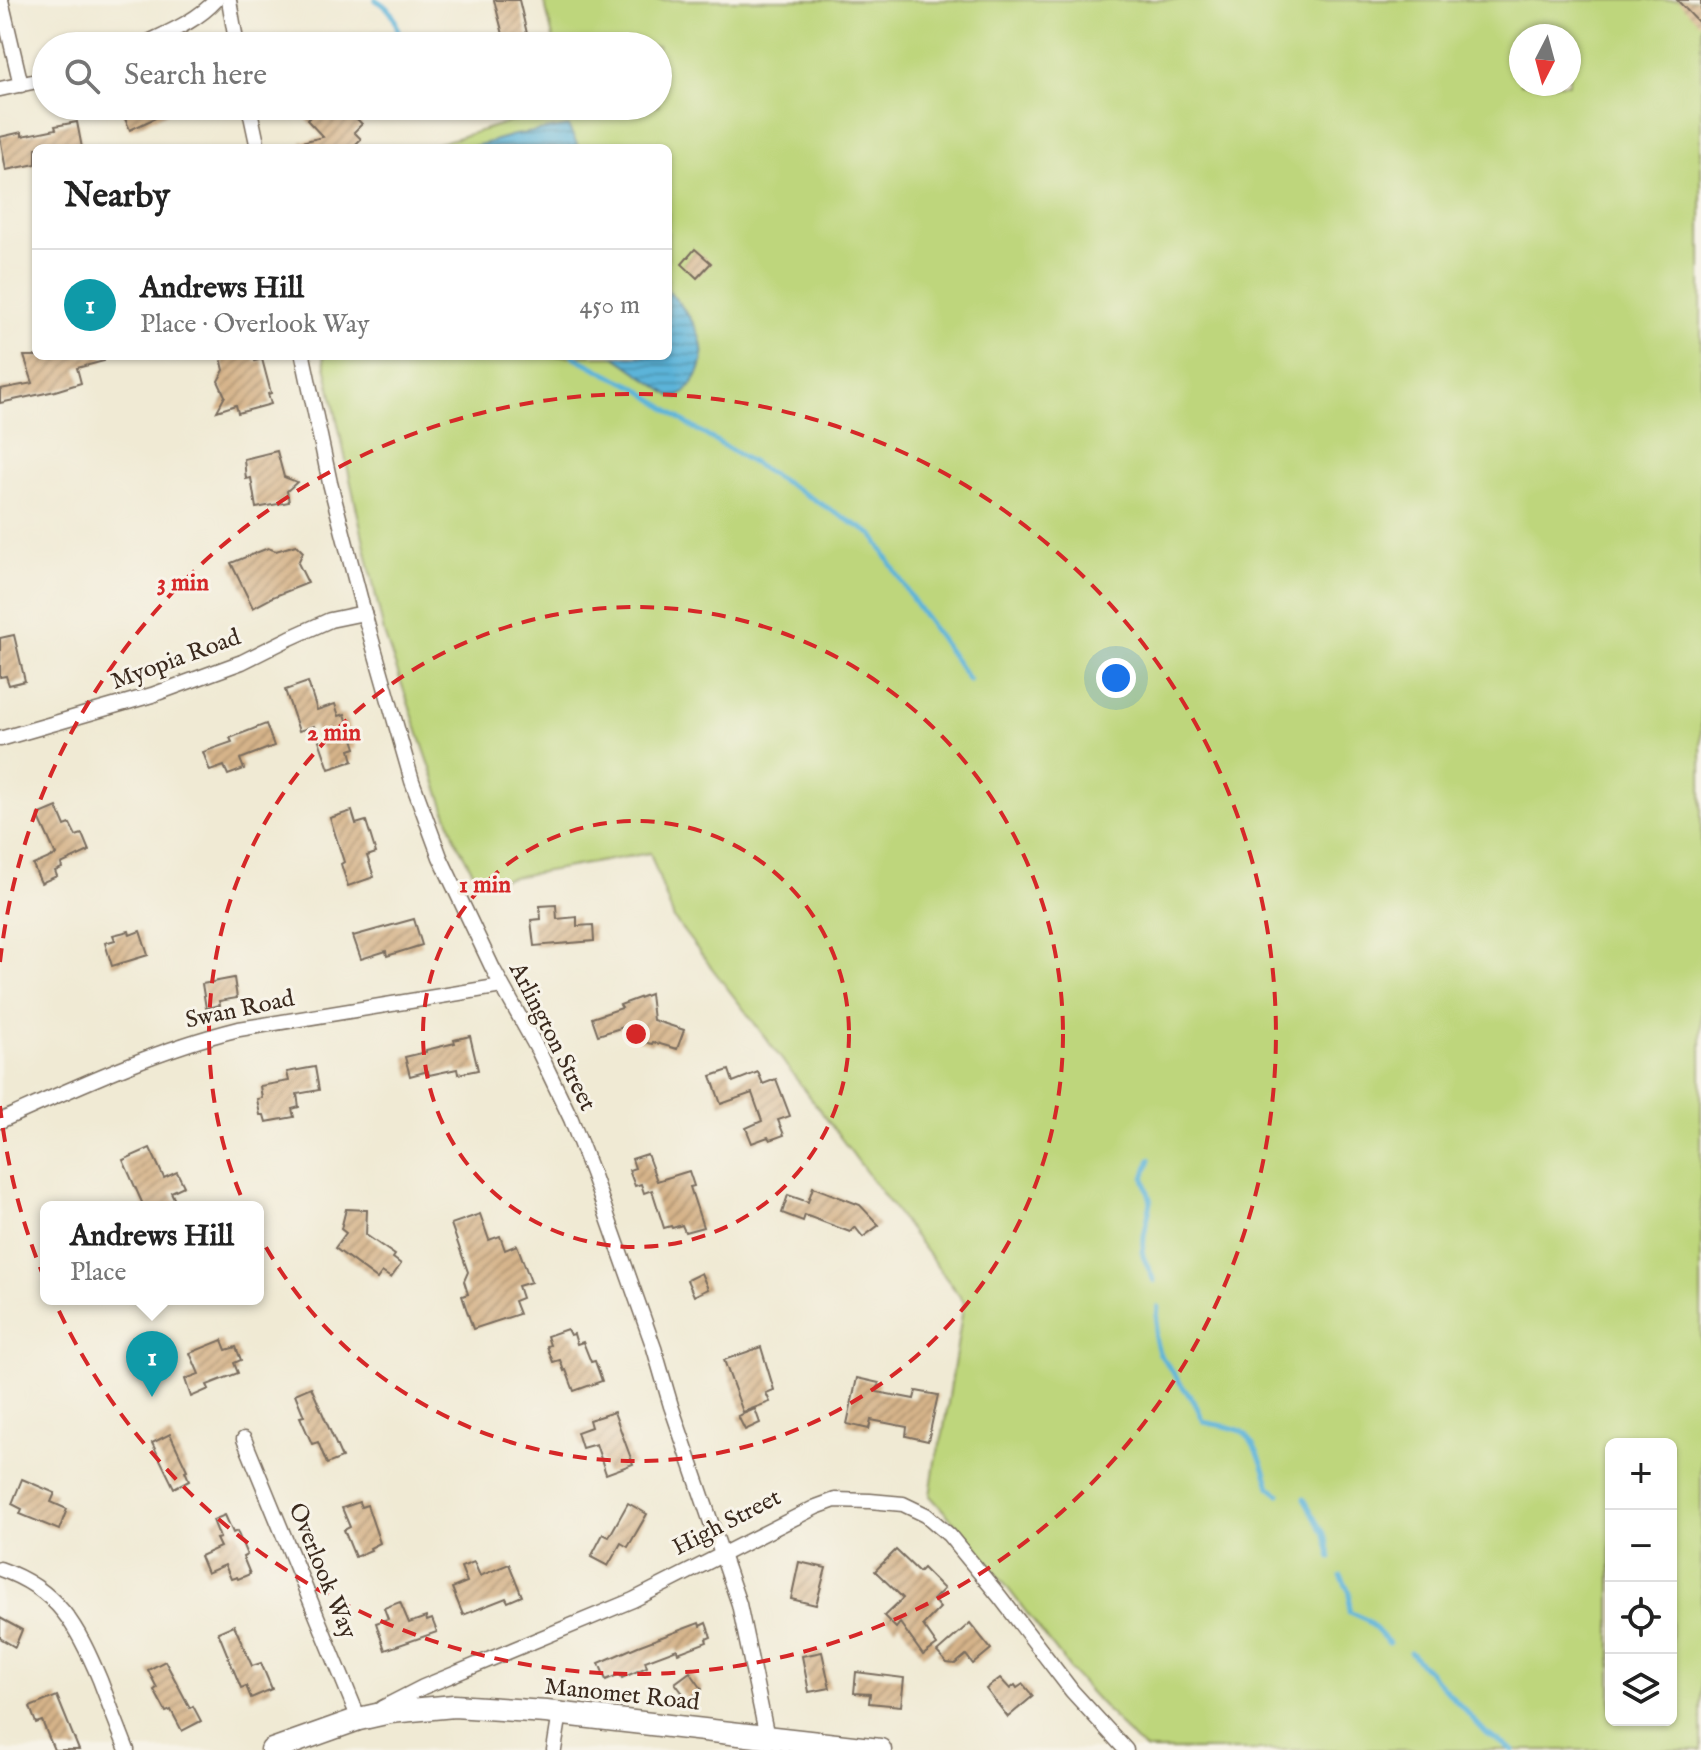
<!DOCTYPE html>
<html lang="en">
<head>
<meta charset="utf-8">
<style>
  :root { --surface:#fff; --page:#f6f6f6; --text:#222; --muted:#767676; --line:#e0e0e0; --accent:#b5179e }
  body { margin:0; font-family:"IM FELL English",serif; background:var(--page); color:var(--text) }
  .controls { position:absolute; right:24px; bottom:24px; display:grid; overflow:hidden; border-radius:12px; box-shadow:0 2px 6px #0004 }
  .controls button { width:72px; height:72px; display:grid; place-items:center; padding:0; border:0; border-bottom:2px solid var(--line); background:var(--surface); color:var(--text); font:40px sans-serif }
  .compass { position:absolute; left:1509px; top:24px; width:72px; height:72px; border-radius:50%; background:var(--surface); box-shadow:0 2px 6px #0004; rotate:186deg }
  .you { position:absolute; left:1116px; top:678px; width:28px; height:28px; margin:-20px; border:6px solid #fff; border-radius:50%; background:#1a73e8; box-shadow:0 0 0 12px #1a73e833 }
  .badge { display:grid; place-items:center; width:52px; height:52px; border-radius:50%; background:var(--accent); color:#fff; font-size:26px; font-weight:700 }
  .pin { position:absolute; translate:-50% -66px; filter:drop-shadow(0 2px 4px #0008) }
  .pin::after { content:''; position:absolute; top:42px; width:28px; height:24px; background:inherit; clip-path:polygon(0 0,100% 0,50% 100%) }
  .popup { position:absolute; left:40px; top:1201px; width:224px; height:104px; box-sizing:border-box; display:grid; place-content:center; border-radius:12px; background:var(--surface); filter:drop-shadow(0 2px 6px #0005); font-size:26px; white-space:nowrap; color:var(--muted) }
  .popup b { font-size:30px; color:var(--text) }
  .popup::after { content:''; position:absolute; left:50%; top:100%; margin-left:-16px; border:16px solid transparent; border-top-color:var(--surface) }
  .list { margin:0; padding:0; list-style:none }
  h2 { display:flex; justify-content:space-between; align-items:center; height:104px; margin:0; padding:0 32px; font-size:34px }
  h2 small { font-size:26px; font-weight:400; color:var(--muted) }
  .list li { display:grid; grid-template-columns:52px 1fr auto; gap:24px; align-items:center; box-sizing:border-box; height:112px; padding:0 32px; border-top:2px solid var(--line) }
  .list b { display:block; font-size:30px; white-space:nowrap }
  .list p { margin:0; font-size:26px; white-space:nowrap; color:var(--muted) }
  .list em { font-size:26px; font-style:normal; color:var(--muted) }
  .icon { flex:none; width:44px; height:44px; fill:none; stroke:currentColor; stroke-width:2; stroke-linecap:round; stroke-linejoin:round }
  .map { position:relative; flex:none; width:1701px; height:1750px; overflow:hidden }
  .search { position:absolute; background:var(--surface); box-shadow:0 2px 6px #0004; left:32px; top:32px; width:640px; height:88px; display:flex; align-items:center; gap:20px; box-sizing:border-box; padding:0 28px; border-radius:44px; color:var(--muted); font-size:30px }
  .panel { position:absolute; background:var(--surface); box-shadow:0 2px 6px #0004; left:32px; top:144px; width:640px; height:216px; border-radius:12px }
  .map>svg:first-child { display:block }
  .grass { fill:#bed67b; stroke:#7c804c; stroke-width:2; fill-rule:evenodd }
  .water { fill:url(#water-rules); stroke:#4b6f7c; stroke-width:2 }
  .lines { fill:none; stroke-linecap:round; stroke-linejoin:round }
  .stream { stroke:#5bb4d9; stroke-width:5 }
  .building { fill:url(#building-hatch) }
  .minor-casing { stroke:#7a6d5e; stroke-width:17 }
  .secondary-casing { stroke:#7a6d5e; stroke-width:25 }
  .minor { stroke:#fff; stroke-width:14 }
  .secondary { stroke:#fff; stroke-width:22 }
  .ring { fill:none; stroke:#d62828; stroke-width:4; stroke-dasharray:14 10 }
  .labels { text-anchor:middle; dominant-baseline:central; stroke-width:6; stroke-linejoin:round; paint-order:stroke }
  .street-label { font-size:24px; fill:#3b2a1e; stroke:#f7f3e8 }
  .centre { fill:#d62828; stroke:#f7f3e8; stroke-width:4 }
  .ring-label { font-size:24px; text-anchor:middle; font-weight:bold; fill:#d62828; stroke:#f7f3e8; stroke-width:6; stroke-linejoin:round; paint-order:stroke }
</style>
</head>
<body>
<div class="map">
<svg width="1701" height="1750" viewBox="0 0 1701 1750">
  <defs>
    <pattern id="water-rules" width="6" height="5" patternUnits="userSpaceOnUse" patternTransform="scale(2)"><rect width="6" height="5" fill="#5bb4d9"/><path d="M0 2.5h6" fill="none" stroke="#4c93af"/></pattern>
    <pattern id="building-hatch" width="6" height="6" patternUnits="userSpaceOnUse" patternTransform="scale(2)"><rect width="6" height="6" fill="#d6b48a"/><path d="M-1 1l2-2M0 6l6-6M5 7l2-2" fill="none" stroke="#af9370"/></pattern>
  </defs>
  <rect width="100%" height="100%" fill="#f7f3e8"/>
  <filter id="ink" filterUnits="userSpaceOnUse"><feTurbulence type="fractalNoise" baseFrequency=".0125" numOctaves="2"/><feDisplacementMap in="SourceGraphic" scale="16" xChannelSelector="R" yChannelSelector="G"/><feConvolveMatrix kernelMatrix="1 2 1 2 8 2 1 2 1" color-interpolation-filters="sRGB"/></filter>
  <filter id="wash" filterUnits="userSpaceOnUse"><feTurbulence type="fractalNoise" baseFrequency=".006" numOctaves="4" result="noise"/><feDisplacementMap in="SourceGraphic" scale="32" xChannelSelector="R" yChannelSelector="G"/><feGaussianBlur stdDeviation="1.8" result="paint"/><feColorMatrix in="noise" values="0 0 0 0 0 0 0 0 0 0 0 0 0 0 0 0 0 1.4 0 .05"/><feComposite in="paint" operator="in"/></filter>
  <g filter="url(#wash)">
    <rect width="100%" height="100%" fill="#f0ead4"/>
    <!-- grass -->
    <path class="grass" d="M544,0H1701V1750H1147L1135,1741L1077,1678L973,1543L930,1496L935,1461L943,1434L964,1302L752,1020L674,919L650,853L479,883L456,841L384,633L323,356H668V148H423L563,106H658V46H555ZM1521,36H1569V84H1521ZM1611,1444H1671V1720H1611Z"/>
    <!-- water -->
    <g class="water">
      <path d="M568,126L579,148H468L514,135Z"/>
      <path d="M668,290C688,313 713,342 698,374C693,384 687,392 678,398L671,396L614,356H668Z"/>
    </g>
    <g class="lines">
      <!-- stream -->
      <g class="stream">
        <path d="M376,0C396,11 397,24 401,46"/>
        <path d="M573,356L607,374L636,387L689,425L873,535L913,600L969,680"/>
        <path d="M1150,1159L1144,1178L1151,1202L1144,1236L1143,1256L1154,1281"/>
        <path d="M1158,1307L1155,1338L1159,1353L1196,1405L1204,1422C1215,1425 1231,1426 1241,1431C1255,1439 1266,1472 1270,1487L1279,1494"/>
        <path d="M1304,1499L1325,1535L1331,1558"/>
        <path d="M1341,1576L1350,1593L1349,1612L1367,1620L1389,1643"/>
        <path d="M1410,1652L1487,1734L1513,1750"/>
      </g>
    </g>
    <g id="blocks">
      <!-- building -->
      <g class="building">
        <path d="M494,0H519L530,46H506Z"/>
        <path d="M1677,0H1701V25Z"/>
        <path d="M134,106H181L130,130L122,112Z"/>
        <path d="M320,106H330L343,118L349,111L362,124L354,132L361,139L352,148H302L301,142L323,137L307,120Z"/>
        <path d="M77,122L82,148H36V164L6,170L0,137L22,132V136L56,129L55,126Z"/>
        <path d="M695,249L711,263L697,278L682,264Z"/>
        <path d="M24,356H104V361L77,368L81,383L55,391L0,403V389L33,383Z"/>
        <path d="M229,356H254L255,361L262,359L271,393L268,394L271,404L238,413L236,405L217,411L225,396L218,381L224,370L221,358Z"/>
        <path d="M277,451L284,477L297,482L287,491L289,502L256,508L251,478L246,479L244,459Z"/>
        <path d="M296,545L303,552L298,563L308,583L270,598V599L253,608L231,563L268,548L276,551Z"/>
        <path d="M14,635L25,681L9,685L6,676L0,677V638Z"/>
        <path d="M308,682L317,710L335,704L339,716L345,714L356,748L350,750L353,761L329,769L314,726L299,731L285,690Z"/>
        <path d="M266,724L274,746L240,759L244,769L228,775L224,766L210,771L203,752L232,742L230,738Z"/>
        <path d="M57,807L65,826L70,824L76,836L82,834L89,851L61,864L62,868L55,871L57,876L41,883L33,865L56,855L38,815Z"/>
        <path d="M352,811L356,824L366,821L376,853L367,856L374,877L348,886L341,864L344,862L330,818Z"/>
        <path d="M556,905L557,919L577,917V926L593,925L594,941L534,946L531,920L541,919L540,906Z"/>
        <path d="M414,919L422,945L387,956L386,951L361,959L353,936Z"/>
        <path d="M129,931L130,935L140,931L148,955L112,966L105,943L115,940L113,935Z"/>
        <path d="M234,978L237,998L219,1001L220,1005L206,1008L202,984Z"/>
        <path d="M650,994L653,1020L684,1030L677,1049L653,1042L652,1044L630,1038L627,1026L598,1035L592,1018L622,1008L620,1005Z"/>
        <path d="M470,1036L478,1070L458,1074L457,1069L429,1075L428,1071L410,1076L405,1057L426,1052V1050L455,1043L454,1040Z"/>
        <path d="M315,1067L319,1090L297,1094L299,1107L292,1109L294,1117L266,1122L264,1115H260L257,1099L262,1098L260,1086L289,1081L287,1072Z"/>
        <path d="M729,1070L733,1082L758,1072L763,1084L776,1079L790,1116L778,1120L784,1135L770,1140L768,1137L752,1143L746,1128L762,1121L752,1093L721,1104L711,1076Z"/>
        <path d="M150,1148L164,1178L177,1172L184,1186L171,1192L178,1207H144L123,1160Z"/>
        <path d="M647,1154L657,1181L689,1171L694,1186L690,1187L703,1227L685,1232L682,1225L672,1228L671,1226L664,1228L652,1190L644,1193L641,1184L635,1186L629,1170L635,1168L632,1159Z"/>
        <path d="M813,1187L860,1205L879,1225L863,1237L855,1227L850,1232L805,1215L803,1221L782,1213L788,1195L808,1202Z"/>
        <path d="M346,1209L367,1210L366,1235L395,1255L393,1258L401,1264L391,1278L382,1272L377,1279L335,1248L346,1233L341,1229Z"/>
        <path d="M480,1214L489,1240L500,1236L505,1250L517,1245L531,1282L518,1286L522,1298L514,1301L519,1314L473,1329L462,1296L468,1294L464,1281L468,1272L451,1224Z"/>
        <path d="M701,1273L708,1289L694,1296L687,1280Z"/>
        <path d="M567,1329L570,1335L574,1334L577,1344L583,1342L591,1362L595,1361L602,1381L574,1391L566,1370L564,1371L560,1360L553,1362L547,1346L550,1345L547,1336Z"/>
        <path d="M222,1340L226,1350L236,1347L241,1360L234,1363L238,1373L207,1385L209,1389L191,1397L185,1379L199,1374L190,1353Z"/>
        <path d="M761,1347L774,1390L766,1393L770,1402L743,1412L724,1360Z"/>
        <path d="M857,1378L879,1383L877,1392L914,1399L916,1391L938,1395L928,1441L906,1436L907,1427L871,1420L869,1429L847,1424Z"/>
        <path d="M311,1387L342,1458L327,1464L318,1442L312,1444L300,1417L304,1416L295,1394Z"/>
        <path d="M755,1409L760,1423L745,1430L738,1416Z"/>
        <path d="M614,1412L633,1464L606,1474L596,1444L582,1448L577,1432L591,1427L589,1420Z"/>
        <path d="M170,1434L187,1470L185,1471L189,1480L174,1488L152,1443Z"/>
        <path d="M22,1479L55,1493L51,1502L67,1509L59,1530L20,1514L22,1509L12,1504Z"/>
        <path d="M359,1502L361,1507L367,1505L380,1543L370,1548L371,1550L355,1557L344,1530L350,1527L342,1508Z"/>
        <path d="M628,1503L647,1514L628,1547L621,1543L608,1566L591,1557L603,1534L609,1537Z"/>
        <path d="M225,1515L233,1533L237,1531L247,1555L243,1557L250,1574L238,1579L237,1577L231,1579L225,1565L207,1573L200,1556L220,1547L216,1539L220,1538L213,1520Z"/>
        <path d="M896,1550L919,1572L923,1568L944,1589L933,1600L940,1608L923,1625L937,1645L923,1655L900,1623L896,1628L884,1616L903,1598L875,1571Z"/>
        <path d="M474,1562L480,1576L509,1564L522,1596L508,1602L506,1598L463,1615L452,1588L467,1582L461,1567Z"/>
        <path d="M799,1562L826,1568L816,1605L791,1599Z"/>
        <path d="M400,1602L409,1623L426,1617L427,1621L432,1619L437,1632L385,1650L376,1623L388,1619L384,1608Z"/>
        <path d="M0,1618L22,1630L15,1647L0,1638Z"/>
        <path d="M699,1623L700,1626L706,1623L711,1637L706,1639L707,1642L678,1653L677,1649L645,1661L647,1667L622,1678L620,1674L606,1680L599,1663L638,1646Z"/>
        <path d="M970,1623L991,1649L973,1664L966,1655L955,1664L947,1663L937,1652Z"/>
        <path d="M234,1625L252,1666L261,1663L272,1689L251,1698L246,1686L241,1688L218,1632Z"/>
        <path d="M822,1652L830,1688L809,1692L802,1656Z"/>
        <path d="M165,1661L190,1708L193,1706L201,1721L182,1731L171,1710L166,1712L154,1690L157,1688L148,1670Z"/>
        <path d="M690,1672L702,1689L688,1700L675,1683Z"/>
        <path d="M856,1672L904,1678L901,1706L869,1703L870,1694L854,1693Z"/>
        <path d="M1000,1678L1010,1689L1015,1685L1017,1688L1023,1684L1033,1696L1008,1717L986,1689Z"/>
        <path d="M57,1696L79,1750H54L42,1721L36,1723L30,1707Z"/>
      </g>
    </g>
  </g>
  <g filter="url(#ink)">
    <use href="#blocks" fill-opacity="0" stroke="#7a6d5e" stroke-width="2"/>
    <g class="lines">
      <defs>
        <g id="minor">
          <path d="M1,0L21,85"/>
          <path d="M229,0L237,46"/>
          <path d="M140,46C167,33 196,22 216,0"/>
          <path d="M0,89L46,79"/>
          <path d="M249,106L258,148"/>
          <path d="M303,356L330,483L364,613L412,781L440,857L493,969L539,1052L571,1119L592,1173L654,1348L671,1406L739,1604L767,1737"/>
          <path d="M0,739L152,695L242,662L290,638L330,620L364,613"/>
          <path d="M0,1121C78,1086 155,1050 239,1029L502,986"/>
          <path d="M244,1439L359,1719L363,1717"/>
          <path d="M0,1569C58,1589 78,1627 100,1680C109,1704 118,1727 127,1750"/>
          <path d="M382,1708L423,1687L633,1600L816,1507L835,1500L870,1501L903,1504L926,1515L949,1535L1000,1597L1072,1691L1126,1750"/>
          <path d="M554,1750L560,1713"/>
        </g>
        <path id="secondary" d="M272,1750L359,1719L390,1712L454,1706L546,1712L880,1750"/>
      </defs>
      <!-- minor casing -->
      <use href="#minor" class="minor-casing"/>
      <!-- secondary casing -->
      <use href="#secondary" class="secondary-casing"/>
      <!-- minor -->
      <use href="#minor" class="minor"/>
      <!-- secondary -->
      <use href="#secondary" class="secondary"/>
    </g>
  </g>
  <!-- distance rings -->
  <g class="ring">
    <circle cx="636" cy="1034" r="213"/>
    <circle cx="636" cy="1034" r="427"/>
    <path d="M0 962A640 640 0 1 1 0 1106"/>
  </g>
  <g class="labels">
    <!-- street labels -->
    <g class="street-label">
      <text transform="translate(176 660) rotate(-20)">Myopia Road</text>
      <text transform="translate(240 1010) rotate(-12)">Swan Road</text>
      <text transform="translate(552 1037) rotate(63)">Arlington Street</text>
      <text transform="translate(727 1523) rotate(-27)">High Street</text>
      <text transform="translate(322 1571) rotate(68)">Overlook Way</text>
      <text transform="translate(622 1695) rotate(6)">Manomet Road</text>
    </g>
  </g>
  <circle cx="636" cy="1034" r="12" class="centre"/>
  <g class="ring-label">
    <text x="183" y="590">3 min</text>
    <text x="334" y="740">2 min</text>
    <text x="485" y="892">1 min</text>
  </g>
</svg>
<div class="controls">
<button>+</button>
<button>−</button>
<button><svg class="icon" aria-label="locate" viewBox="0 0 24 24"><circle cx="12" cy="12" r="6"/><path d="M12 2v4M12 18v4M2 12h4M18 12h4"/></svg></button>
<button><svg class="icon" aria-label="layers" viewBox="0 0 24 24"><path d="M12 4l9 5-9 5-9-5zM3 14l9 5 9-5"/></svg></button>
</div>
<svg class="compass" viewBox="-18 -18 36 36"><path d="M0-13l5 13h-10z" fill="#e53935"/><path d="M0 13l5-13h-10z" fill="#767676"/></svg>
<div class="you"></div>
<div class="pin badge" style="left:152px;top:1397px;background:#0f9aa8">1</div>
<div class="popup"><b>Andrews Hill</b>Place</div>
<div class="search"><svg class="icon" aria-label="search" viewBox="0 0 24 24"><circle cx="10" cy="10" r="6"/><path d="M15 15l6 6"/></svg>Search here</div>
<section class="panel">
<h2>Nearby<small></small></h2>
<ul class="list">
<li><span class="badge" style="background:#0f9aa8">1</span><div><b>Andrews Hill</b><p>Place · Overlook Way</p></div><em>450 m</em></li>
</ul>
</section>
</div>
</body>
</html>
